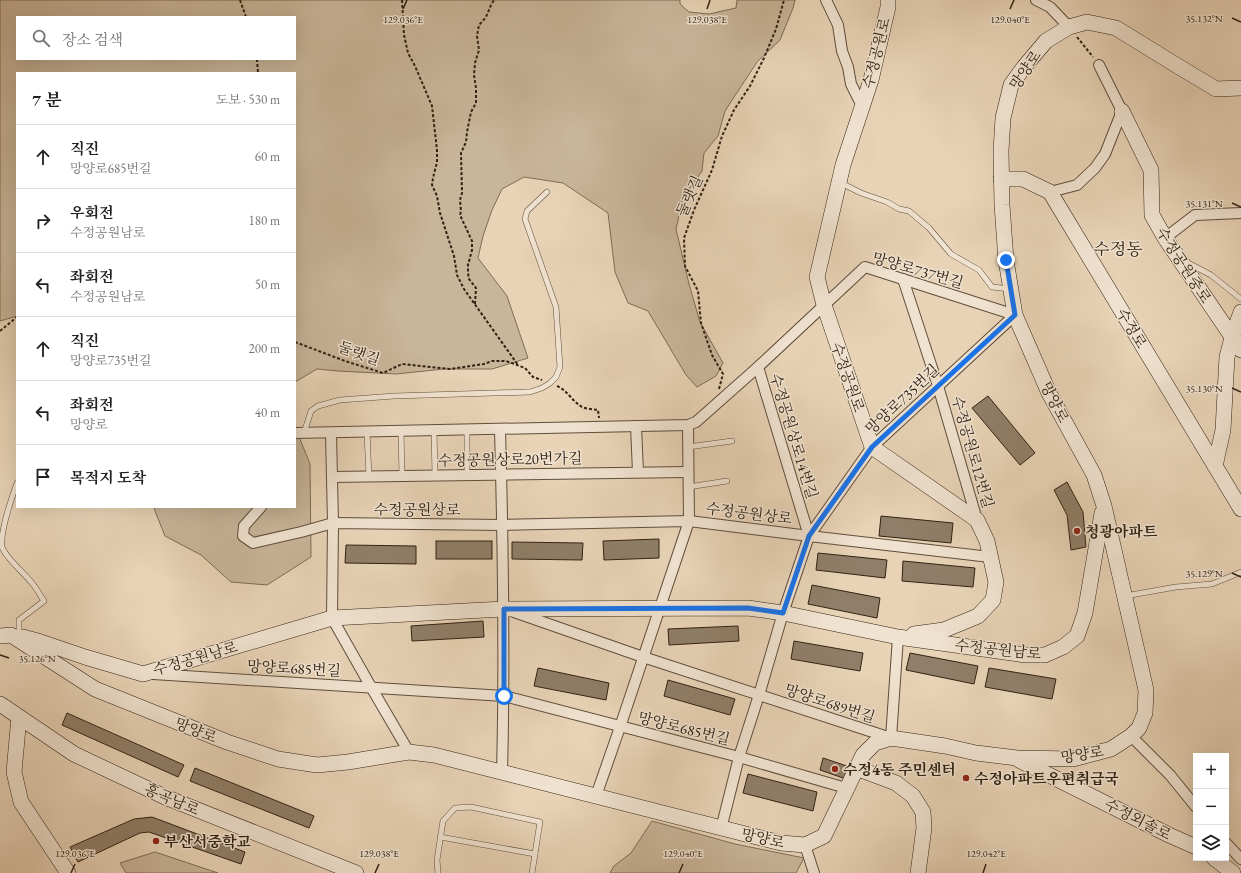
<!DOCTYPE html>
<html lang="ko">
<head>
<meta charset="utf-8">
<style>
  :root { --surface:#fff; --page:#f6f6f6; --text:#202124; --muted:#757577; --line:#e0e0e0 }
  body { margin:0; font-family:"EB Garamond","Noto Serif KR",serif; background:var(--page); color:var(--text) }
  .controls { position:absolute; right:12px; bottom:12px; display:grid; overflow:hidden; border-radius:0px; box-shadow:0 4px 16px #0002 }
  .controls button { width:36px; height:36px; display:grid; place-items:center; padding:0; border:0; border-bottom:1px solid var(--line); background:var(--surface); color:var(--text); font:20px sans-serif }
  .stop { position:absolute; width:12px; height:12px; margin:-9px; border:3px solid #1a73e8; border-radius:50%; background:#fff }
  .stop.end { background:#1a73e8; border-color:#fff; box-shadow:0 1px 4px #0008 }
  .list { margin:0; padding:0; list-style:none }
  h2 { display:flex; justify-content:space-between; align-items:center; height:52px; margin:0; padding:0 16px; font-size:17px }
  h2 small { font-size:13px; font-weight:400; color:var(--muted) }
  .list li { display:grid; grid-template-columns:26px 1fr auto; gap:12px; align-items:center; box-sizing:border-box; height:64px; padding:0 16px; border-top:1px solid var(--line) }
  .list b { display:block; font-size:15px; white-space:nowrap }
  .list p { margin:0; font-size:13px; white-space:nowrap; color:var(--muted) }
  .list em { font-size:13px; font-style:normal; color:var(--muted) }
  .icon { flex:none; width:22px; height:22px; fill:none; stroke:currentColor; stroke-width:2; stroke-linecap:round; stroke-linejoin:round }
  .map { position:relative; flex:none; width:1241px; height:873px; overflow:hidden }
  .search { position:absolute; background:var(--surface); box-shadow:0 4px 16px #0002; left:16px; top:16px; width:280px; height:44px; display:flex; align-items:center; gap:10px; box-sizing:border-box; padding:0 14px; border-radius:0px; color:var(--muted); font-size:15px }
  .panel { position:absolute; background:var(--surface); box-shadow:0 4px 16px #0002; left:16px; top:72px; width:280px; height:436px; border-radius:0px }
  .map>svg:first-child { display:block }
  .green { fill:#c9b59a; stroke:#7d6c56; fill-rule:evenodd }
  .building { fill:#907e68; stroke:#312213 }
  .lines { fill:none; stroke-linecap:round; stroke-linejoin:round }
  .lane-casing { stroke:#5f4e3c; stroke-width:6 }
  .street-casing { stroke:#5f4e3c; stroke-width:12 }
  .secondary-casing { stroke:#312213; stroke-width:16 }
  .path { stroke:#312213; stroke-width:2; stroke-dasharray:3 2; stroke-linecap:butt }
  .lane { stroke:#f0e2d0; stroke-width:5 }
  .street { stroke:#f0e2d0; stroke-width:10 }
  .secondary { stroke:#f0e2d0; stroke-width:15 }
  .route { stroke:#1a73e8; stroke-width:5 }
  .ticks { fill:none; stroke:#312213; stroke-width:1.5 }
  .poi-dot { fill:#8f2418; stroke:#f0e2d0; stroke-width:1.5 }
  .labels { text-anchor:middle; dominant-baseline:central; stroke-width:3; stroke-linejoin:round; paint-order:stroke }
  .street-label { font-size:15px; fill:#312213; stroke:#f0e2d0 }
  .poi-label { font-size:15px; font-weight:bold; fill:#312213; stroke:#f0e2d0; text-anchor:start }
  .quarter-label { font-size:17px; fill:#312213; stroke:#f0e2d0 }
  .ticks-label { font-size:10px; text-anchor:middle; fill:#312213; stroke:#f0e2d0; stroke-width:3; stroke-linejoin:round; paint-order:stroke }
</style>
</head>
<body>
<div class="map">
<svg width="1241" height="873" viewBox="0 0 1241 873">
  <rect width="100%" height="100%" fill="#e8d3b6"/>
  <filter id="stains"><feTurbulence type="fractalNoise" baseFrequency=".005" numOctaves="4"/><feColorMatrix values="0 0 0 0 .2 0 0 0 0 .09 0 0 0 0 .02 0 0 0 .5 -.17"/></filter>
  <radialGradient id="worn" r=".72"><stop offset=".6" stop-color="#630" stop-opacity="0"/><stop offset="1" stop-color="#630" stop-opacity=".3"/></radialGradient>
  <!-- green -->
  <g class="green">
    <path d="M0,0H680V4L689,12L709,14L736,8L737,0H795L793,8L780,40L757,62L725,111L718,136L704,153L702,171L683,198L676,229L689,284L700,322L723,363L716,376L697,387L686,375L648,311L628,303L615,272L608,213L563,183L524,177L502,189L492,210L483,236L478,258L507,296L528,358L492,369H444L396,374L338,371L317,369L295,382V73H17V316L0,321ZM17,17H295V59H17Z"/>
    <path d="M295,427L310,464L311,557L267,585L231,582L201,555L165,536L155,511L154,507H295Z"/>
    <path d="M652,821L735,844L804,858L796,873H610L614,866L631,853Z"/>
    <path d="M155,852L218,873H126L120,863Z"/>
  </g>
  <!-- building -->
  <g class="building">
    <path d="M988,396L1035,453L1020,465L972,408Z"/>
    <path d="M1067,482L1083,512L1086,547L1071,550L1067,515L1054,490Z"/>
    <path d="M881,516L953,523L951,543L879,536Z"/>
    <path d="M659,539V558L604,560L603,541Z"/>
    <rect x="436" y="541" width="56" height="18"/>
    <path d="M512,542L583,543L582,560L512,559Z"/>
    <path d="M346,545L416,546V564L345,563Z"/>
    <path d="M818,553L887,560L885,578L816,570Z"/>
    <path d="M903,561L975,568L973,587L902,581Z"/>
    <path d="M812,585L880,598L877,618L808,604Z"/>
    <path d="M483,621L484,637L412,641L411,626Z"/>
    <path d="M738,626L739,641L669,645L668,629Z"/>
    <path d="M794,641L863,653L860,671L791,659Z"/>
    <path d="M910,653L978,666L974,684L906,670Z"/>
    <path d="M538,668L609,683L606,700L534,686Z"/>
    <path d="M989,668L1056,679L1052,699L985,687Z"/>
    <path d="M668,680L735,699L730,715L664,696Z"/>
    <path d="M67,713L184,765L178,777L62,725Z"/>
    <path d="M823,758L850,767L846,779L820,770Z"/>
    <path d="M195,768L314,816L309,828L190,781Z"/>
    <path d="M748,774L817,792L813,811L743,793Z"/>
    <path d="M152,817L245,852L241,864L149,832L140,833L78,862L70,847L134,819Z"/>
  </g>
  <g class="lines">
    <defs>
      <g id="lane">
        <path d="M841,183L861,193L887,202L899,209L909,211L929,228L951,254L979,270L992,287L1010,289"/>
        <path d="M1188,263L1211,275L1241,299"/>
        <path d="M434,430L435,475"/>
        <path d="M467,430V475"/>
        <path d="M401,431L402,476"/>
        <path d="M367,432L369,477"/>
        <path d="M304,433L311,411L318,406L340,400L394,396L530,392L542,388L550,383L556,377L560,367L556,307L525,219L527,211L547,192"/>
        <path d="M688,447L732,441"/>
        <path d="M17,483C12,497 0,533 2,547C6,558 24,573 32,583C37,589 40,595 44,601L19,620V636"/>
        <path d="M688,487L727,481"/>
        <path d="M1125,596L1176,587L1212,584L1241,572"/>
        <path d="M440,837L535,854"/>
        <path d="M438,873L437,860L443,821L455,808L471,807L540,822L532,873"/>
      </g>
      <g id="street">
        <path d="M826,0L838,25L842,51L848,67L851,84L862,106"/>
        <path d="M1036,0L1050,7L1069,27"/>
        <path d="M1050,192L1077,185L1095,168L1105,154L1122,111L1099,65"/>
        <path d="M1165,238L1195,215L1241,213"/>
        <path d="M903,279L938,386L977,520"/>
        <path d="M758,367L809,536"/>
        <path d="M636,426L638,472"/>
        <path d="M500,429C503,543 505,658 502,772"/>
        <path d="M295,433L688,425L696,422L758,367L865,267L1015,315L872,447L809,536L783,613L759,695L739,757L721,829"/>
        <path d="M331,433L333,523L332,618L371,687L409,752"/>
        <path d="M332,477L688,472"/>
        <path d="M261,507L244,526L243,536L253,543L301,532L333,523L502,525L689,521L809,536L990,557"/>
        <path d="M514,612L643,657L891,738L898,637"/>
        <path d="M153,674L504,696L739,757L846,788"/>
        <path d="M1131,736L1170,775L1196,807"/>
        <path d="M596,796L620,727L689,521L688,425"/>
        <path d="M1226,843L1241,859"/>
        <path d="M805,845L814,873"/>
      </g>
      <g id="secondary">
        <path d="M888,0V7L871,80L843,165L817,277L824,305L872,447L977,520L987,541L996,582L993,600L978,616L944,630L914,634"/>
        <path d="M1122,111L1151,170L1152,215L1165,238L1241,350"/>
        <path d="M1001,179H1023L1050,192L1241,509"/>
        <path d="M1215,466L1223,430L1227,357L1232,338L1241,312"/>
        <path d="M0,636L11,635L95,689L227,742L278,759L317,765L348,762L409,752L434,755L781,843L805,845L824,836L863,755L875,743L891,738L945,746L976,753L1017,758L1073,759L1111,749L1131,736L1139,728L1145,713L1146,690L1104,506L1094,475L1049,393L1015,315L1006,260L1002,205L1001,151L1003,118L1011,85L1024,67L1046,41L1069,27L1087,22L1116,28L1176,65L1216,89L1241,88"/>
        <path d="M23,637L41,642L85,657L143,674L332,618L504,609L748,608L783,613L898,637L1026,655H1045L1063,647L1077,636L1085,613L1102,513"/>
        <path d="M0,704L74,754L165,797L356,873"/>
        <path d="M19,717L14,772L21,802L68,873"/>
        <path d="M1019,760L1169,835L1196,847"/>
        <path d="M856,768L896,783L913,796L923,812L924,828L918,873"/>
        <path d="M1214,858L1233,873"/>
      </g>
    </defs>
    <!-- lane casing -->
    <use href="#lane" class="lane-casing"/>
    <!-- street casing -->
    <use href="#street" class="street-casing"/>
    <!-- secondary casing -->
    <use href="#secondary" class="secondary-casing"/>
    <!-- path -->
    <g class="path">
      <path d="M240,0L246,17"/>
      <path d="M402,0L404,35L408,53L415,66L432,106L437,150V162L433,178L432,185L437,196L440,213L454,256L457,275L464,289L518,365"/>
      <path d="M1077,37L1093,57"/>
      <path d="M257,59L258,73"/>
      <path d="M475,304L476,288L469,279L468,273V265L472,250V241L460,215L461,211L460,200L462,193L461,153L466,142L467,132L471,112L476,103V88L474,75L475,63L479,50L477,36L479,25L486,17L491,5L494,0"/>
      <path d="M0,331L17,317"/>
      <path d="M295,342L345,361L383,373L402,364L450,369L484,364L492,361H506L525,368L533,377L542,380"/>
      <path d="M557,386C567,390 572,401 582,407C586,409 593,409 598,410L599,418"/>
      <path d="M719,389L723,374L712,355L701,323L698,291L685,266L684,238L694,210L712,170L722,136L734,110L750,86L764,58L776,29L784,0"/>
    </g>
    <!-- lane -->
    <use href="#lane" class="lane"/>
    <!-- street -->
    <use href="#street" class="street"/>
    <!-- secondary -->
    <use href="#secondary" class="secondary"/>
  </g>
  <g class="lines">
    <!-- route -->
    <path class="route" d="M504,696V609L748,608L783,613L809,536L872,447L1015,315L1006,260"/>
  </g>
  <!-- ticks -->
  <path class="ticks" d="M403,9L407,0M707,9L710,0M1010,9L1014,0M1232,18L1241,22M1232,203L1241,207M1232,388L1241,392M1232,573L1241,577M0,655L9,658M71,873L75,864M375,873L379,864M679,873L683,864M983,873L986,864"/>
  <!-- markers -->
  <g class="poi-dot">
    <circle cx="1077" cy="531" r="4"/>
    <circle cx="835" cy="769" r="4"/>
    <circle cx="966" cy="778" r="4"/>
    <circle cx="156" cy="841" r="4"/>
  </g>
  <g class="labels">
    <!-- street labels -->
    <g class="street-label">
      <text transform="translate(876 53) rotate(-76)">수정공원로</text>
      <text transform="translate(1025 70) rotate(-56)">망양로</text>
      <text transform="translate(689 196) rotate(-66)">둘랫길</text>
      <text transform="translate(1184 265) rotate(57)">수정공원중로</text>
      <text transform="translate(918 270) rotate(16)">망양로737번길</text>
      <text transform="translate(1132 328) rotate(59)">수정로</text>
      <text transform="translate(359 353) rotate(19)">둘랫길</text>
      <text transform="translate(848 377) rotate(71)">수정공원로</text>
      <text transform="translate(902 399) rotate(-43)">망양로735번길</text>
      <text transform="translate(1055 402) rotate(63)">망양로</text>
      <text transform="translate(794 436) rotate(73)">수정공원상로14번길</text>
      <text transform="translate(973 452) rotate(74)">수정공원로12번길</text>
      <text transform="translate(510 459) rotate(-1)">수정공원상로20번가길</text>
      <text x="417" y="509">수정공원상로</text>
      <text transform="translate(749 513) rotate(7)">수정공원상로</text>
      <text transform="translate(998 649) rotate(6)">수정공원남로</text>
      <text transform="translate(195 658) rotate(-16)">수정공원남로</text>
      <text transform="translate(294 668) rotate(3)">망양로685번길</text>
      <text transform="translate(830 703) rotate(18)">망양로689번길</text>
      <text transform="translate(684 728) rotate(14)">망양로685번길</text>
      <text transform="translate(196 730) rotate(21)">망양로</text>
      <text transform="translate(1082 754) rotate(-9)">망양로</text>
      <text transform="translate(172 799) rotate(23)">홍곡남로</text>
      <text transform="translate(1138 819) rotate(27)">수정외솔로</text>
      <text transform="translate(763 838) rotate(12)">망양로</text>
    </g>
    <!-- poi labels -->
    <g class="poi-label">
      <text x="1085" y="531">청광아파트</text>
      <text x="843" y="769">수정4동 주민센터</text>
      <text x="974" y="778">수정아파트우편취급국</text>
      <text x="164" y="841">부산서중학교</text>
    </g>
    <!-- quarter labels -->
    <g class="quarter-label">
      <text x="1118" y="249">수정동</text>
    </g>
  </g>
  <g class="ticks-label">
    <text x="1204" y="22">35.132°N</text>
    <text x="403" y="23">129.036°E</text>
    <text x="707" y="23">129.038°E</text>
    <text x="1010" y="23">129.040°E</text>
    <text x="1204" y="207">35.131°N</text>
    <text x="1204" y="392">35.130°N</text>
    <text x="1204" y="577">35.129°N</text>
    <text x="37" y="662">35.126°N</text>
    <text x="75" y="857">129.036°E</text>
    <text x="379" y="857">129.038°E</text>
    <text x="683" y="857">129.040°E</text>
    <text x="986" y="857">129.042°E</text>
  </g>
  <rect width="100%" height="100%" filter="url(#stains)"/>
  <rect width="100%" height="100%" fill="url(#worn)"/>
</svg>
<div class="controls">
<button>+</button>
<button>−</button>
<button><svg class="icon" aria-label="layers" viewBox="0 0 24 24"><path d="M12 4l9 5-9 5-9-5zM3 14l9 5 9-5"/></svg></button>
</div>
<div class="stop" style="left:504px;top:696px"></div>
<div class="stop end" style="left:1006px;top:260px"></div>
<div class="search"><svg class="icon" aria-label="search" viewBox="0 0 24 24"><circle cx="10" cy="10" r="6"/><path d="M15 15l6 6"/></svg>장소 검색</div>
<section class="panel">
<h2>7 분<small>도보 · 530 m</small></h2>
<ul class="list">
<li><svg class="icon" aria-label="ahead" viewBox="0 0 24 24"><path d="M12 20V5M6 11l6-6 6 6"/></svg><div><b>직진</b><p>망양로685번길</p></div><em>60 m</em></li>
<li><svg class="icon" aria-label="right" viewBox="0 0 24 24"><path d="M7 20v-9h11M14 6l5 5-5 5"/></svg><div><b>우회전</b><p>수정공원남로</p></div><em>180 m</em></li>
<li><svg class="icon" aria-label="left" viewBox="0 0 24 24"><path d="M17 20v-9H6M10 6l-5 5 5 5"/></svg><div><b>좌회전</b><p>수정공원남로</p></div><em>50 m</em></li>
<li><svg class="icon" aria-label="ahead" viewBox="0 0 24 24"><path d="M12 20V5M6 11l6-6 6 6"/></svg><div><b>직진</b><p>망양로735번길</p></div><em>200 m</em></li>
<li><svg class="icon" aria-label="left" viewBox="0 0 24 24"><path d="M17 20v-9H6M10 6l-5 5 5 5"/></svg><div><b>좌회전</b><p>망양로</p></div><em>40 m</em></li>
<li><svg class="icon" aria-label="arrive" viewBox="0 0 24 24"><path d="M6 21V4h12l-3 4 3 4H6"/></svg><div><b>목적지 도착</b></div></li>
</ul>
</section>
</div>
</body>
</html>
